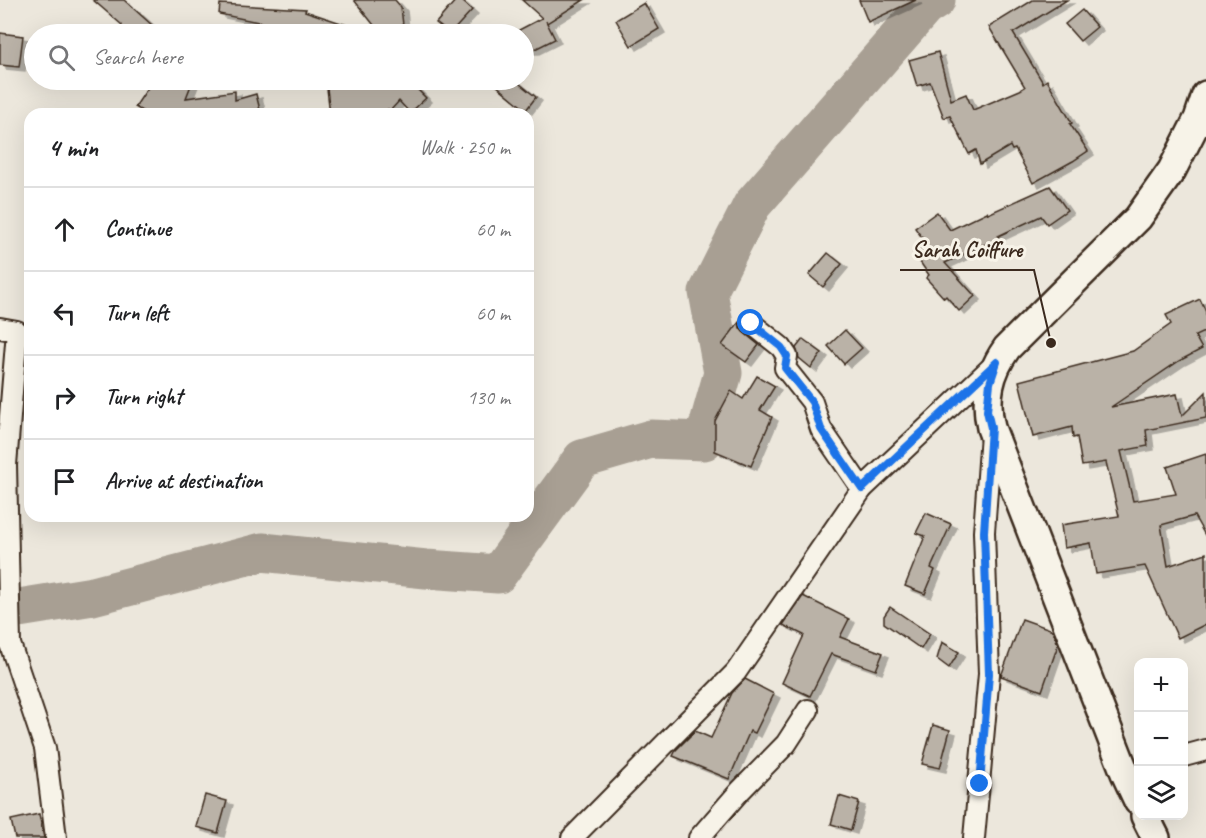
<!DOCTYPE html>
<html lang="en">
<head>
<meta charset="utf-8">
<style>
  :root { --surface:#fff; --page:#f2f2f2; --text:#202124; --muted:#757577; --line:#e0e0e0 }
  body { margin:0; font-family:Caveat,sans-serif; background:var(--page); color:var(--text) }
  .controls { position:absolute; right:18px; bottom:18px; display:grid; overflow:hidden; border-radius:12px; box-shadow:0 6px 24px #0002 }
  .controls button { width:54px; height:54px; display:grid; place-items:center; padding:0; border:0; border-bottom:2px solid var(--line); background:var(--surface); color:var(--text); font:30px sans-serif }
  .stop { position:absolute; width:18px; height:18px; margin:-14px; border:4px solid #1a73e8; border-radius:50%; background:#fff }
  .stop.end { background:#1a73e8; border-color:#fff; box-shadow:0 2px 6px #0008 }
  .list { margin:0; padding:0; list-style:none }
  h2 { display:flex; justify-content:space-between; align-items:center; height:78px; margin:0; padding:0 24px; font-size:26px }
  h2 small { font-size:20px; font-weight:400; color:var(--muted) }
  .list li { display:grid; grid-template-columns:39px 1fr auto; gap:18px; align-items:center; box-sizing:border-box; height:84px; padding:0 24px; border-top:2px solid var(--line) }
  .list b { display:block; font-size:22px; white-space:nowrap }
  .list em { font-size:20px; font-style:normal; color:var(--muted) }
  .icon { flex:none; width:33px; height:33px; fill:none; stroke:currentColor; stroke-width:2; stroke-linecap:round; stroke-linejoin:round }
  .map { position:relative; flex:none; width:1206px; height:838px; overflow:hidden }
  .search { position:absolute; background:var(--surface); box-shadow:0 6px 24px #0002; left:24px; top:24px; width:510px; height:66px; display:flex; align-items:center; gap:15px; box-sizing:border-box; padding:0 21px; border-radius:33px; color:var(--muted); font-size:22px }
  .panel { position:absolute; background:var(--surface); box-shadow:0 6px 24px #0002; left:24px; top:108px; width:510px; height:414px; border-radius:18px }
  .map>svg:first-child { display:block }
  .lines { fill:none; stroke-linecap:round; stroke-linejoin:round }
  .river { stroke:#a89f93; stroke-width:39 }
  .building { fill:#bab2a7; stroke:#3b2a1e; stroke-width:1.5; filter:url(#shadow) }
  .street-casing { stroke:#3b2a1e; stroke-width:24 }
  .secondary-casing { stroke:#3b2a1e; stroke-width:32 }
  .street { stroke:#f7f3e8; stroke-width:20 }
  .secondary { stroke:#f7f3e8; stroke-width:27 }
  .route { stroke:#1a73e8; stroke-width:8 }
  .leader { fill:none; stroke:#3b2a1e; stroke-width:2 }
  .callout-dot { fill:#3b2a1e; stroke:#f7f3e8; stroke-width:2 }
  .callout-label { font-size:22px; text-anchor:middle; font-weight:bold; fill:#3b2a1e; stroke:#f7f3e8; stroke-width:6; stroke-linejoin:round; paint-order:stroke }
</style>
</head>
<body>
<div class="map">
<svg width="1206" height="838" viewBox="0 0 1206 838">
  <defs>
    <filter id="shadow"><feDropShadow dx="6" dy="4" stdDeviation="0" flood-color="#0004"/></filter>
  </defs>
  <rect width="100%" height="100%" fill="#ece7dc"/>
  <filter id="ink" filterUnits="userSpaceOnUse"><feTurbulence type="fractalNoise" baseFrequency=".0167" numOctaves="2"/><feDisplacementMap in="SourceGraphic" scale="12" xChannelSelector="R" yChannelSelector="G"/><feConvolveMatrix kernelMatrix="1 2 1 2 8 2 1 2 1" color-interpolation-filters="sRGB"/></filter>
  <g filter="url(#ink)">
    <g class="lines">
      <!-- river -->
      <path class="river" d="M0,611L93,596L262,552L426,569L498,574L582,459L651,439L704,441L723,373L708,292L752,205L925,7L936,0"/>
    </g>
    <!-- building -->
    <g class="building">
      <path d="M93,0H124L162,34H120L122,25Z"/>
      <path d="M354,0H395L401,7L404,34H381Z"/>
      <path d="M456,0H461L472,10L450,34L436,23Z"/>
      <path d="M522,0H584L547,23L546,21L555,39L533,50H526L524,44V34H519L517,31L542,18Z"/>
      <path d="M859,0H916L868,22Z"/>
      <path d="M1033,0H1067L1013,33L1043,83L1047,80L1072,123L1070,124L1088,151L1073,161L1033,183L1015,149L1012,150L1010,146L980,164L976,150L969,154L950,116L944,118L930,82L917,86L909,60L938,52L951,100L966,94L973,110L1020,90L1025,87L989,27Z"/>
      <path d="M644,3L659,29L631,46L616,20Z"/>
      <path d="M220,4L306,9L305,11L365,31L364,34H288L293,29L219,14Z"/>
      <path d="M1082,10L1097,27L1080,41L1065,24Z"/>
      <path d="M0,33L23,36L19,67L0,65Z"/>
      <path d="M153,80H193L186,98L235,91V100L256,94L261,114H147L135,107Z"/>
      <path d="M326,80H408L426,98L410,113L399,101L390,111L388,109L381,114H330Z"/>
      <path d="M490,80H515L536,97L526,110Z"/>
      <path d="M1050,186L1067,210L1047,224L1041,216L998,236L999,238L945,263L975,296L959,311L946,296L944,298L926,278L929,275L913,252L926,243L915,228L937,212L950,230L987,212L988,214Z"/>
      <path d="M828,253L842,264L823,287L809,275Z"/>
      <path d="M1200,299L1206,312V331L1195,336L1202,349L1179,361L1111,407L1177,394L1182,416L1206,392V418L1146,430L1148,446L1121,451L1133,501L1176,494L1167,467L1206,454V537L1194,516L1161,525L1168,566L1206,553V624L1178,638L1145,566L1096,574L1091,543L1064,548L1061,525L1119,516L1106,462L1082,466L1077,437L1073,438L1072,427L1033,437L1019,381L1133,351L1171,324L1166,315Z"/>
      <path d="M739,322L740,328L743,332L759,345L746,362L722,345Z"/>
      <path d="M845,330L862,348L844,364L828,346Z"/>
      <path d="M803,339L822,353L811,368L799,358L796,348Z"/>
      <path d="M757,376L775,386L760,410L772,417L751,466L715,451V421L731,391L743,399Z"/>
      <path d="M926,513L951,524L931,568L935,570L925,594L905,586L925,536L916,533Z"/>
      <path d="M803,596L849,619L840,637L883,653L876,670L831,654L810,696L782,683L804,635L783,625Z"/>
      <path d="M890,607L930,634L921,649L884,623V616Z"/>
      <path d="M1022,619L1053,630L1058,645L1042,691L1001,676Z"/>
      <path d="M942,642L959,652L949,668L937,659Z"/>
      <path d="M745,679L774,694L755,733L750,731L729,779L673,756L676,750L695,731L711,738L732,693Z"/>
      <path d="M933,725L950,730L940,768L922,764Z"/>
      <path d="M205,795L227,801L218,833L196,827Z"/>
      <path d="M839,796L859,802L851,830L831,824Z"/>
      <path d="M39,814L44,838H15L11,820Z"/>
    </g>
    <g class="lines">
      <defs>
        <g id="street">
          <path d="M751,323L781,347L787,356L785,368L812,402L821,429L862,489"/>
          <path d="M0,328L17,331L6,465L10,644L45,748L56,838"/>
          <path d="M1184,756L1206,750"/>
          <path d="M572,838L736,672L862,489L995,364"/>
          <path d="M699,838L739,792L786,744L808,710"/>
          <path d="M974,838L989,674L984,532L991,434"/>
        </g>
        <g id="secondary">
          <path d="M1138,801L1125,773L991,428C984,398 989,373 1007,348L1138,218L1172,170L1198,119L1206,95"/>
          <path d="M1145,816L1156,838"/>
        </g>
      </defs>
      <!-- street casing -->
      <use href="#street" class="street-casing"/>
      <!-- secondary casing -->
      <use href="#secondary" class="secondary-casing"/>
      <!-- street -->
      <use href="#street" class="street"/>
      <!-- secondary -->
      <use href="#secondary" class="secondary"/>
    </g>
  </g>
  <g class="lines" filter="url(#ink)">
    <!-- route -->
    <path class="route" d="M751,323L781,347L787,356L785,368L812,402L821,429L862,489L997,362L990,383L987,411L991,428L984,532L989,674L980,784"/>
  </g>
  <!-- callouts -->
  <path class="leader" d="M1051 343L1034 270H900"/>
  <circle class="callout-dot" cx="1051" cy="343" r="6"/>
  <g class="callout-label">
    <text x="967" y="257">Sarah Coiffure</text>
  </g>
</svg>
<div class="controls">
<button>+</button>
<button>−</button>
<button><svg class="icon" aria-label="layers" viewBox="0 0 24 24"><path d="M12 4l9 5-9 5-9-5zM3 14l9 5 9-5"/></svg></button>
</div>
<div class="stop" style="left:751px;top:323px"></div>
<div class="stop end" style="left:980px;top:784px"></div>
<div class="search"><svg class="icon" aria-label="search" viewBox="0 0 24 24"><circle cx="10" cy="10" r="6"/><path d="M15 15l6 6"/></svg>Search here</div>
<section class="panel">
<h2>4 min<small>Walk · 250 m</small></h2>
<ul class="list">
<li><svg class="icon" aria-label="ahead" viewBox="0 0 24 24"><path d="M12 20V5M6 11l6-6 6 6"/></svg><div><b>Continue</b></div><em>60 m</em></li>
<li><svg class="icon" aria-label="left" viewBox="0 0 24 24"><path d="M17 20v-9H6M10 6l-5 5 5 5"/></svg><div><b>Turn left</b></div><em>60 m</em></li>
<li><svg class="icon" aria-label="right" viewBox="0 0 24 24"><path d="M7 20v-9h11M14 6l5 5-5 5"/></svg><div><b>Turn right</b></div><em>130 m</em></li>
<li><svg class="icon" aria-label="arrive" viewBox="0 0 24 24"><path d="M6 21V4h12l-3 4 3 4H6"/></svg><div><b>Arrive at destination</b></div></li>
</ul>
</section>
</div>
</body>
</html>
